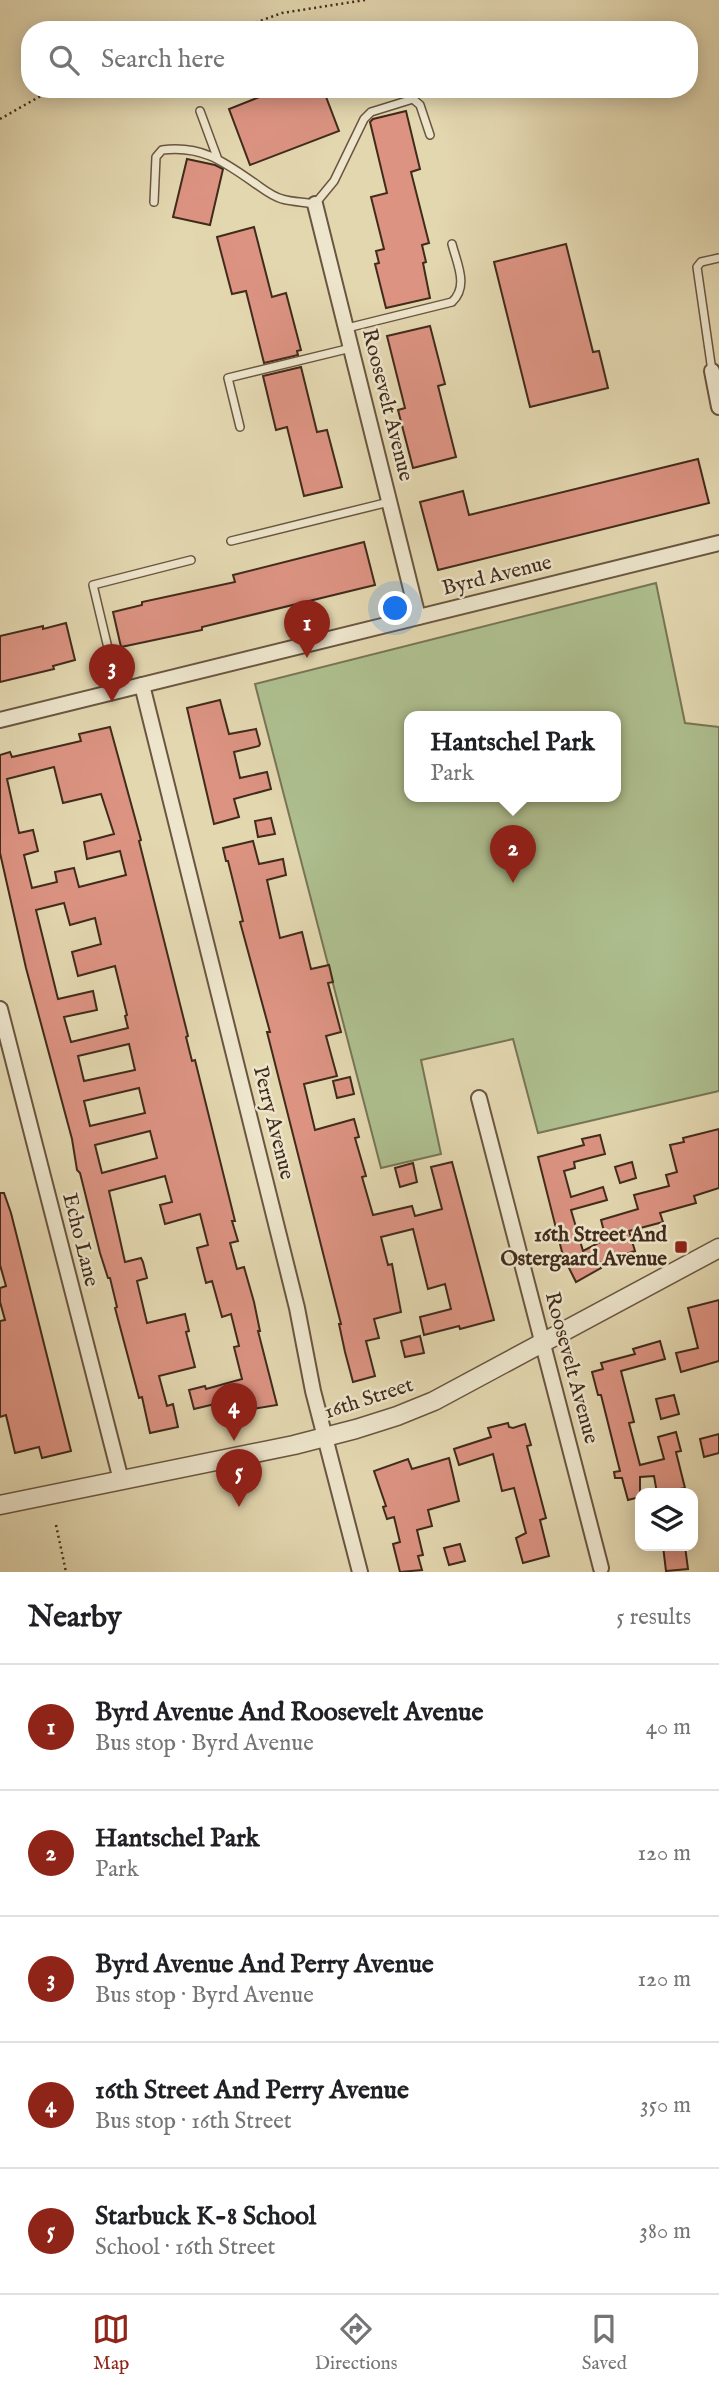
<!DOCTYPE html>
<html lang="en">
<head>
<meta charset="utf-8">
<style>
  :root { --surface:#fff; --page:#f2f2f2; --text:#202124; --muted:#757577; --line:#e0e0e0; --accent:#8f2418 }
  body { margin:0; font-family:"IM FELL English",serif; background:var(--page); color:var(--text) }
  .controls { position:absolute; right:21px; bottom:21px; display:grid; overflow:hidden; border-radius:14px; box-shadow:0 4px 18px #0003 }
  .controls button { width:63px; height:63px; display:grid; place-items:center; padding:0; border:0; border-bottom:2px solid var(--line); background:var(--surface); color:var(--text); font:35px sans-serif }
  .you { position:absolute; left:396px; top:609px; width:24px; height:24px; margin:-18px; border:5px solid #fff; border-radius:50%; background:#1a73e8; box-shadow:0 0 0 10px #1a73e833 }
  .badge { display:grid; place-items:center; width:46px; height:46px; border-radius:50%; background:var(--accent); color:#fff; font-size:23px; font-weight:700 }
  .pin { position:absolute; translate:-50% -58px; filter:drop-shadow(0 2px 4px #0008) }
  .pin::after { content:''; position:absolute; top:37px; width:24px; height:21px; background:inherit; clip-path:polygon(0 0,100% 0,50% 100%) }
  .popup { position:absolute; left:404px; top:711px; width:217px; height:91px; box-sizing:border-box; display:grid; place-content:center; border-radius:14px; background:var(--surface); filter:drop-shadow(0 2px 5px #0005); font-size:23px; white-space:nowrap; color:var(--muted) }
  .popup b { font-size:26px; color:var(--text) }
  .popup::after { content:''; position:absolute; left:50%; top:100%; margin-left:-14px; border:14px solid transparent; border-top-color:var(--surface) }
  .list { margin:0; padding:0; list-style:none }
  h2 { display:flex; justify-content:space-between; align-items:center; height:91px; margin:0; padding:0 28px; font-size:30px }
  h2 small { font-size:23px; font-weight:400; color:var(--muted) }
  .list li { display:grid; grid-template-columns:46px 1fr auto; gap:21px; align-items:center; box-sizing:border-box; height:126px; padding:0 28px; border-top:2px solid var(--line) }
  .list b { display:block; font-size:26px; white-space:nowrap }
  .list p { margin:0; font-size:23px; white-space:nowrap; color:var(--muted) }
  .list em { font-size:23px; font-style:normal; color:var(--muted) }
  .icon { flex:none; width:38px; height:38px; fill:none; stroke:currentColor; stroke-width:2; stroke-linecap:round; stroke-linejoin:round }
  .map { position:relative; flex:none; width:719px; height:1572px; overflow:hidden }
  .search { position:absolute; background:var(--surface); box-shadow:0 4px 18px #0003; left:21px; right:21px; top:21px; height:77px; display:flex; align-items:center; gap:18px; box-sizing:border-box; padding:0 24px; border-radius:28px; color:var(--muted); font-size:26px }
  .sheet { height:721px; background:var(--surface) }
  nav { display:flex; justify-content:space-around; align-items:center; box-sizing:border-box; height:98px; border-top:2px solid var(--line); background:var(--surface); font-size:19px; color:var(--muted) }
  nav a { display:grid; justify-items:center; gap:4px }
  nav .on { color:var(--accent) }
  .map>svg:first-child { display:block }
  .green { fill:#aebf8f; stroke:#787555; stroke-width:2; fill-rule:evenodd }
  .building { fill:#dc9382; stroke:#412b1b; stroke-width:2; fill-rule:evenodd }
  .lines { fill:none; stroke-linecap:round; stroke-linejoin:round }
  .service-casing { stroke:#6a5640; stroke-width:10 }
  .minor-casing { stroke:#6a5640; stroke-width:18 }
  .tertiary-casing { stroke:#6a5640; stroke-width:21 }
  .path { stroke:#412b1b; stroke-width:2.5; stroke-dasharray:2 3.5; stroke-linecap:butt }
  .service { stroke:#ede5cc; stroke-width:7 }
  .minor { stroke:#ede5cc; stroke-width:14 }
  .tertiary { stroke:#ede5cc; stroke-width:18 }
  .poi-dot { fill:#8f2418; stroke:#ede5cc; stroke-width:2.5 }
  .labels { text-anchor:middle; dominant-baseline:central; stroke-width:5; stroke-linejoin:round; paint-order:stroke }
  .street-label { font-size:21px; fill:#412b1b; stroke:#ede5cc }
  .poi-label { font-size:21px; font-weight:bold; fill:#412b1b; stroke:#ede5cc; text-anchor:end }
</style>
</head>
<body>
<div class="map">
<svg width="719" height="1572" viewBox="0 0 719 1572">
  <rect width="100%" height="100%" fill="#e3d7b0"/>
  <filter id="stains"><feTurbulence type="fractalNoise" baseFrequency=".00286" numOctaves="4"/><feColorMatrix values="0 0 0 0 .2 0 0 0 0 .09 0 0 0 0 .02 0 0 0 .5 -.17"/></filter>
  <radialGradient id="worn" r=".72"><stop offset=".6" stop-color="#630" stop-opacity="0"/><stop offset="1" stop-color="#630" stop-opacity=".3"/></radialGradient>
  <!-- green -->
  <path class="green" d="M656,583L685,723L719,727V1091L538,1133L513,1039L421,1060L441,1154L381,1168L255,684ZM410,717H616V797H410Z"/>
  <!-- building -->
  <g class="building">
    <path d="M280,89H323L339,131L250,165L229,109Z"/>
    <path d="M406,111L420,169L411,172L429,243L422,245L426,262L423,263L430,298L386,308L375,264L379,263L376,251L384,249L371,197L387,193L370,122L373,119Z"/>
    <path d="M187,159L215,165L223,169L210,225L173,217Z"/>
    <path d="M254,227L272,297L286,293L301,350L297,351L298,355L264,363L246,291L232,294L217,237Z"/>
    <path d="M566,244L593,352L599,351L608,388L530,407L494,262Z"/>
    <path d="M430,326L445,384L438,386L456,457L413,468L398,410L405,408L387,336Z"/>
    <path d="M301,367L317,432L327,430L342,487L304,496L287,427L276,430L263,376Z"/>
    <path d="M698,459L709,503L438,570L420,502L463,491L469,515Z"/>
    <path d="M364,542L375,585L202,627V630L121,647L113,612L142,605V602L235,582L233,575Z"/>
    <path d="M66,623L75,660L53,666L54,669L0,682V636L43,626V629Z"/>
    <path d="M220,700L229,734L256,729L260,744L259,746L234,752L240,778L267,772L271,789L234,799L239,817L214,824L187,708Z"/>
    <path d="M110,727L141,840L139,841L188,1036L186,1037L192,1061L195,1060L235,1221H232L238,1241L230,1243L237,1269L244,1267L254,1302L260,1331H258L277,1405L247,1410L246,1407L218,1414L215,1404L194,1409L189,1390L205,1386L206,1389L242,1379L234,1347L239,1346L231,1314L222,1317L212,1281L206,1283L197,1248L208,1245L200,1214L165,1224L160,1205L172,1202L165,1176L109,1191L125,1262L141,1258L143,1262L147,1278L137,1281L147,1323L185,1314L189,1331L186,1332L195,1367L159,1376L167,1406L173,1404L178,1427L150,1433L142,1397L139,1398L115,1308L117,1307L110,1278H108L100,1253L80,1173L77,1170L72,1139L26,968L0,853V755L10,752L12,757L81,741L79,734ZM54,767L63,803L101,794L114,834L84,842L87,859L120,851L126,875L79,887L74,868L55,872L57,882L32,888L24,855L38,851L33,830L19,833L7,779ZM64,903L70,925L95,918L101,944L72,952L78,976L115,966L127,1015L125,1016L128,1028L71,1042L64,1017L97,1010L93,991L58,999L36,910ZM129,1044L135,1070L84,1081L78,1056ZM139,1088L145,1113L90,1126L84,1101ZM150,1131L157,1158L102,1173L95,1145Z"/>
    <path d="M271,818L275,834L258,837L255,821Z"/>
    <path d="M253,841L259,864L283,859L286,875L267,880L280,938L302,932L311,969L329,965L333,982L328,983L341,1032L326,1036L337,1076L304,1084L315,1130L354,1119L359,1137L355,1138L366,1176L362,1177L373,1215L412,1206L415,1216L442,1209L431,1167L452,1162L494,1320L460,1329L459,1326L424,1335L420,1317L451,1309L445,1284L428,1289L413,1229L381,1237L388,1265L392,1264L401,1312L374,1319L379,1338L366,1341L375,1376L353,1382L345,1352L339,1324H341L267,1032H270L240,922L243,921L228,861H226L223,848Z"/>
    <path d="M350,1077L354,1094L337,1098L333,1081Z"/>
    <path d="M719,1129V1188L694,1196L696,1203L660,1213L663,1222L629,1231L635,1251L599,1263L601,1268L576,1282L563,1256L538,1157L584,1145L582,1139L600,1135L605,1154L574,1162L575,1168L564,1171L571,1197L603,1187L607,1200L571,1210L583,1251L606,1239L601,1220L638,1209L634,1195L669,1186L666,1175L677,1172L670,1145L684,1142L683,1138Z"/>
    <path d="M632,1162L636,1178L620,1183L615,1167Z"/>
    <path d="M413,1163L417,1182L400,1187L395,1168Z"/>
    <path d="M0,1193H4L11,1213L71,1451L42,1458L39,1447L15,1453L6,1415L0,1417V1321L5,1320L0,1302V1288L6,1286L0,1265Z"/>
    <path d="M719,1300V1361L681,1372L676,1353L698,1348L688,1308Z"/>
    <path d="M420,1336L424,1353L405,1357L401,1341Z"/>
    <path d="M660,1341L665,1359L621,1371L634,1422L629,1423L640,1465L664,1459L658,1437L676,1432L681,1451L676,1452L685,1488L657,1493L654,1476L640,1477V1497L628,1500L622,1478H615L614,1472L620,1471L601,1395H598L592,1372L603,1369L601,1363L635,1354L633,1349Z"/>
    <path d="M674,1395L679,1414L661,1419L656,1399Z"/>
    <path d="M508,1423L509,1427L513,1428L525,1424L531,1445L527,1446L546,1518L540,1520L549,1556L523,1563L516,1538L526,1533L514,1488L502,1491L493,1454L459,1465L454,1449L491,1437L488,1428Z"/>
    <path d="M719,1434V1453L704,1457L700,1439Z"/>
    <path d="M449,1458L459,1501L428,1510L432,1526L417,1530L423,1555L418,1556L422,1570L400,1572L393,1544L400,1542L394,1517L387,1519L383,1507L386,1506L374,1471L408,1459L412,1469Z"/>
    <path d="M460,1544L465,1561L449,1565L444,1548Z"/>
    <path d="M663,1546H685L688,1569L666,1571Z"/>
  </g>
  <g class="lines">
    <defs>
      <g id="service">
        <path d="M200,111L217,157"/>
        <path d="M154,202L156,157L162,150C201,145 223,161 253,182C262,188 271,196 282,199C292,202 304,202 315,204L334,181L364,119L371,112L413,99L420,105L430,135"/>
        <path d="M347,328L452,302C469,286 457,264 452,244"/>
        <path d="M712,371L697,267L701,262L719,258"/>
        <path d="M240,427L228,378L351,348"/>
        <path d="M231,541L389,502"/>
        <path d="M118,690L93,585L191,560"/>
      </g>
      <g id="minor">
        <path d="M315,204L418,617"/>
        <path d="M712,371L719,407"/>
        <path d="M142,685L297,1308L313,1391L360,1572"/>
        <path d="M0,720L719,543"/>
        <path d="M0,1009L121,1480"/>
        <path d="M479,1098L601,1568"/>
      </g>
      <path id="tertiary" d="M0,1505L294,1445L356,1429L397,1416L434,1401L719,1248"/>
    </defs>
    <!-- service casing -->
    <use href="#service" class="service-casing"/>
    <!-- minor casing -->
    <use href="#minor" class="minor-casing"/>
    <!-- tertiary casing -->
    <use href="#tertiary" class="tertiary-casing"/>
    <!-- path -->
    <g class="path">
      <path d="M235,30L282,13L365,0"/>
      <path d="M0,119L53,89"/>
      <path d="M56,1525L66,1572"/>
    </g>
    <!-- service -->
    <use href="#service" class="service"/>
    <!-- minor -->
    <use href="#minor" class="minor"/>
    <!-- tertiary -->
    <use href="#tertiary" class="tertiary"/>
  </g>
  <!-- markers -->
  <rect class="poi-dot" x="674" y="1240" width="14" height="14" rx="3.5"/>
  <g class="labels">
    <!-- street labels -->
    <g class="street-label">
      <text transform="translate(387 405) rotate(76)">Roosevelt Avenue</text>
      <text transform="translate(497 576) rotate(-14)">Byrd Avenue</text>
      <text transform="translate(273 1123) rotate(76)">Perry Avenue</text>
      <text transform="translate(80 1240) rotate(76)">Echo Lane</text>
      <text transform="translate(571 1368) rotate(75)">Roosevelt Avenue</text>
      <text transform="translate(369 1399) rotate(-18)">16th Street</text>
    </g>
    <!-- poi labels -->
    <g class="poi-label">
      <text x="667" y="1235">16th Street And<tspan x="667" dy="24">Ostergaard Avenue</tspan></text>
    </g>
  </g>
  <rect width="100%" height="100%" filter="url(#stains)"/>
  <rect width="100%" height="100%" fill="url(#worn)"/>
</svg>
<div class="controls">
<button><svg class="icon" aria-label="layers" viewBox="0 0 24 24"><path d="M12 4l9 5-9 5-9-5zM3 14l9 5 9-5"/></svg></button>
</div>
<div class="you"></div>
<div class="pin badge" style="left:307px;top:658px">1</div>
<div class="pin badge" style="left:513px;top:883px">2</div>
<div class="popup"><b>Hantschel Park</b>Park</div>
<div class="pin badge" style="left:112px;top:702px">3</div>
<div class="pin badge" style="left:234px;top:1441px">4</div>
<div class="pin badge" style="left:239px;top:1507px">5</div>
<div class="search"><svg class="icon" aria-label="search" viewBox="0 0 24 24"><circle cx="10" cy="10" r="6"/><path d="M15 15l6 6"/></svg>Search here</div>
</div>
<section class="sheet">
<h2>Nearby<small>5 results</small></h2>
<ul class="list">
<li><span class="badge">1</span><div><b>Byrd Avenue And Roosevelt Avenue</b><p>Bus stop · Byrd Avenue</p></div><em>40 m</em></li>
<li><span class="badge">2</span><div><b>Hantschel Park</b><p>Park</p></div><em>120 m</em></li>
<li><span class="badge">3</span><div><b>Byrd Avenue And Perry Avenue</b><p>Bus stop · Byrd Avenue</p></div><em>120 m</em></li>
<li><span class="badge">4</span><div><b>16th Street And Perry Avenue</b><p>Bus stop · 16th Street</p></div><em>350 m</em></li>
<li><span class="badge">5</span><div><b>Starbuck K-8 School</b><p>School · 16th Street</p></div><em>380 m</em></li>
</ul>
</section>
<nav>
<a class="on"><svg class="icon" aria-label="map" viewBox="0 0 24 24"><path d="M3 6l6-2 6 2 6-2v14l-6 2-6-2-6 2zM9 4v14M15 6v14"/></svg>Map</a>
<a><svg class="icon" aria-label="directions" viewBox="0 0 24 24"><path d="M12 3l9 9-9 9-9-9zM9 14v-3h6M13 9l2 2-2 2"/></svg>Directions</a>
<a><svg class="icon" aria-label="saved" viewBox="0 0 24 24"><path d="M7 4h10v16l-5-4-5 4z"/></svg>Saved</a>
</nav>
</body>
</html>
